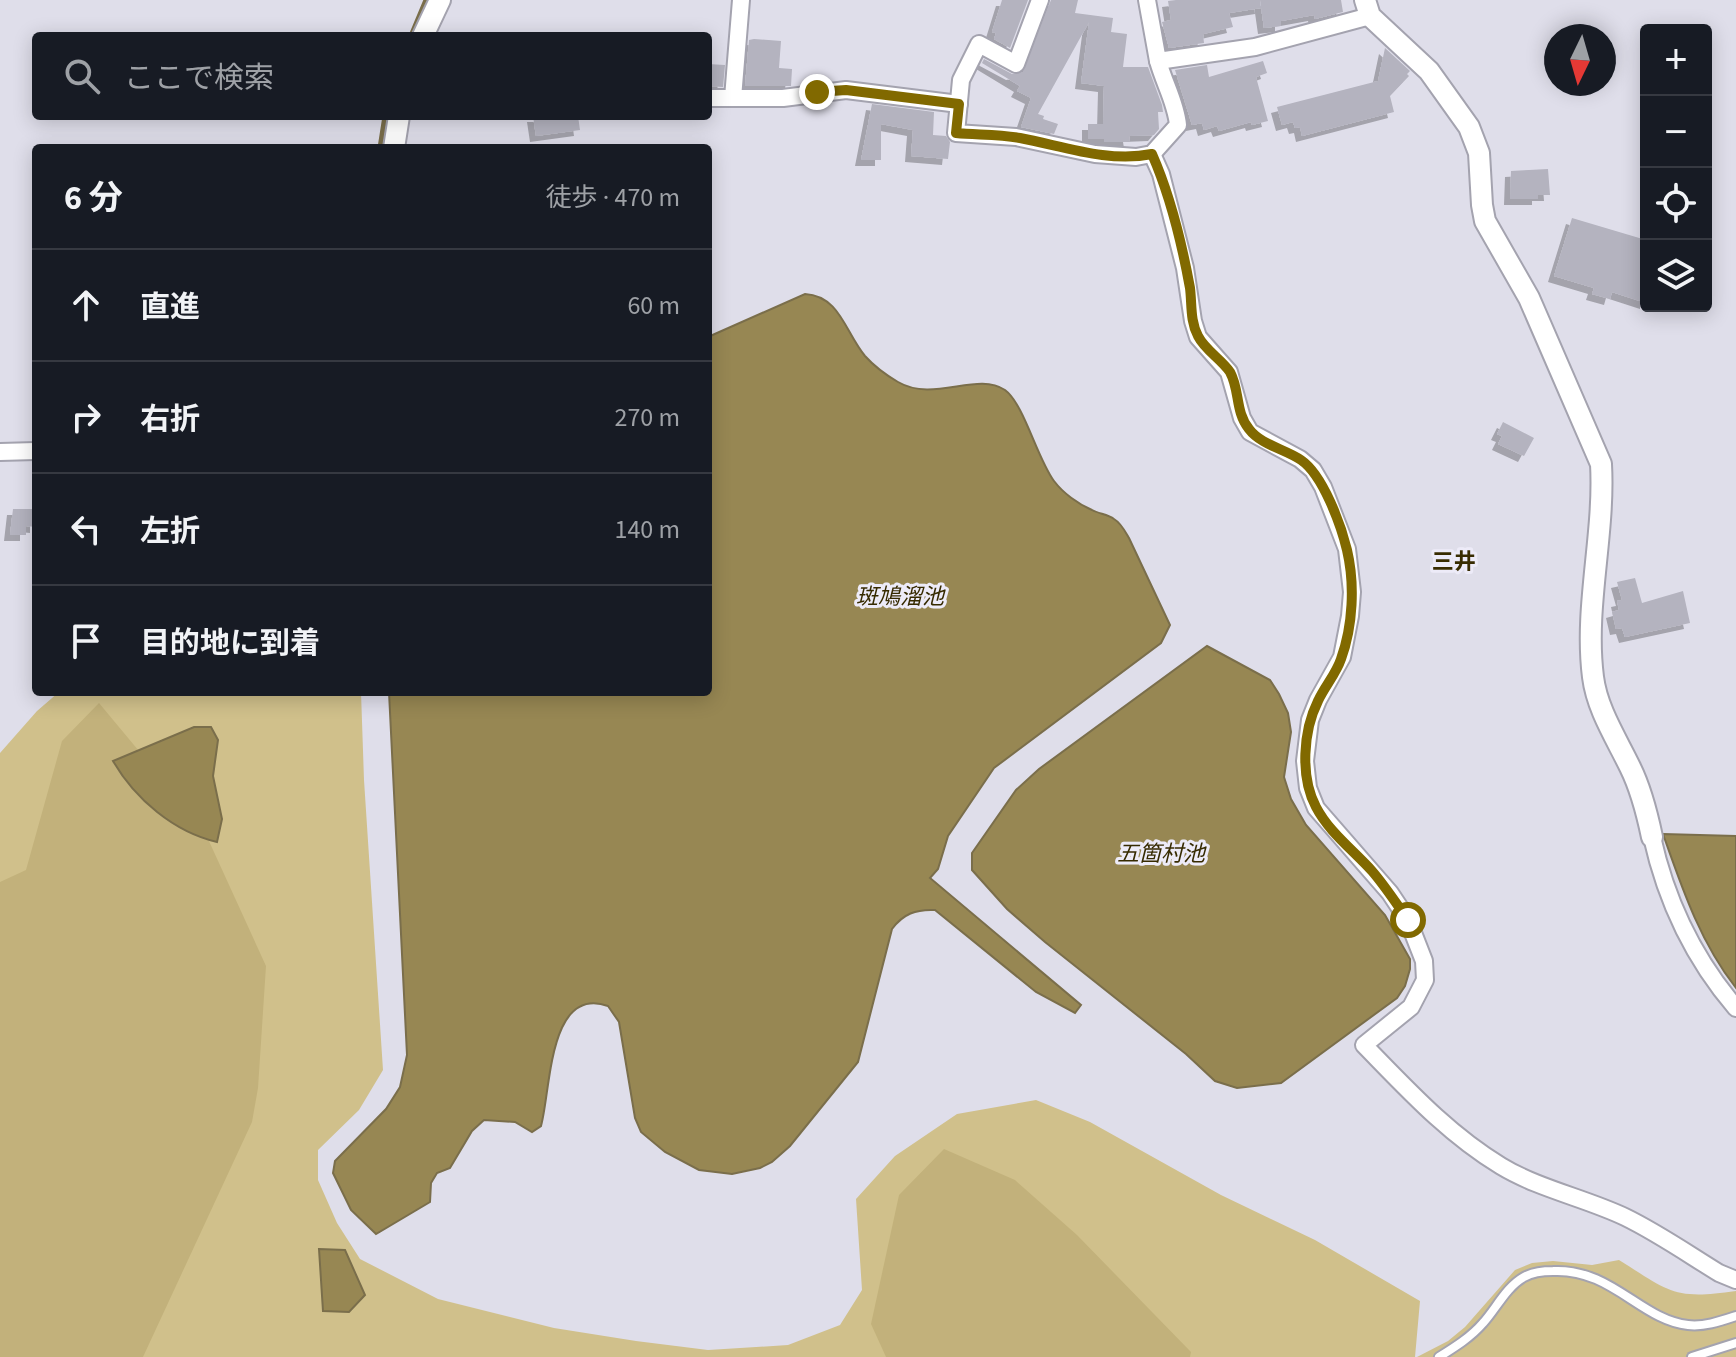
<!DOCTYPE html>
<html lang="ja">
<head>
<meta charset="utf-8">
<style>
  :root { --surface:#171b24; --page:#20242c; --text:#f1f3f6; --muted:#9ea1a6; --line:#363941 }
  body { margin:0; font-family:"Source Sans 3","Noto Sans JP",sans-serif; background:var(--page); color:var(--text) }
  .controls { position:absolute; right:24px; top:24px; display:grid; overflow:hidden; border-radius:8px; box-shadow:0 4px 20px #0003 }
  .controls button { width:72px; height:72px; display:grid; place-items:center; padding:0; border:0; border-bottom:2px solid var(--line); background:var(--surface); color:var(--text); font:40px sans-serif }
  .compass { position:absolute; left:1544px; top:24px; width:72px; height:72px; border-radius:50%; background:var(--surface); box-shadow:0 4px 20px #0003; rotate:185deg }
  .stop { position:absolute; width:24px; height:24px; margin:-18px; border:6px solid #816900; border-radius:50%; background:#fff }
  .stop.end { background:#816900; border-color:#fff; box-shadow:0 2px 8px #0008 }
  .list { margin:0; padding:0; list-style:none }
  h2 { display:flex; justify-content:space-between; align-items:center; height:104px; margin:0; padding:0 32px; font-size:34px }
  h2 small { font-size:26px; font-weight:400; color:var(--muted) }
  .list li { display:grid; grid-template-columns:52px 1fr auto; gap:24px; align-items:center; box-sizing:border-box; height:112px; padding:0 32px; border-top:2px solid var(--line) }
  .list b { display:block; font-size:30px; white-space:nowrap }
  .list em { font-size:26px; font-style:normal; color:var(--muted) }
  .icon { flex:none; width:44px; height:44px; fill:none; stroke:currentColor; stroke-width:2; stroke-linecap:round; stroke-linejoin:round }
  .map { position:relative; flex:none; width:1736px; height:1357px; overflow:hidden }
  .search { position:absolute; background:var(--surface); box-shadow:0 4px 20px #0003; left:32px; top:32px; width:680px; height:88px; display:flex; align-items:center; gap:20px; box-sizing:border-box; padding:0 28px; border-radius:8px; color:var(--muted); font-size:30px }
  .panel { position:absolute; background:var(--surface); box-shadow:0 4px 20px #0003; left:32px; top:144px; width:680px; height:552px; border-radius:8px }
  .map>svg:first-child { display:block }
  .green { fill:#d0c08b }
  .forest { fill:#c2b17b }
  .water { fill:#978753; stroke:#7a6e4b; stroke-width:2 }
  .lines { fill:none; stroke-linecap:round; stroke-linejoin:round }
  .stream { stroke:#7a6e4b; stroke-width:5 }
  .building { fill:#b4b3bf; filter:url(#shadow) }
  .service-casing { stroke:#a4a3af; stroke-width:12 }
  .minor-casing { stroke:#a4a3af; stroke-width:20 }
  .tertiary-casing { stroke:#a4a3af; stroke-width:24 }
  .service { stroke:#fff; stroke-width:8 }
  .minor { stroke:#fff; stroke-width:16 }
  .tertiary { stroke:#fff; stroke-width:20 }
  .route { stroke:#816900; stroke-width:10 }
  .labels { text-anchor:middle; dominant-baseline:central; stroke-width:6; stroke-linejoin:round; paint-order:stroke }
  .neighbourhood-label { font-size:22px; font-weight:bold; fill:#382c01; stroke:#edebf8 }
  .water-label { font-size:22px; font-style:italic; fill:#362a00; stroke:#edebf8 }
</style>
</head>
<body>
<div class="map">
<svg width="1736" height="1357" viewBox="0 0 1736 1357">
  <defs>
    <filter id="shadow"><feDropShadow dx="-6" dy="6" stdDeviation="0" flood-color="#0004"/></filter>
  </defs>
  <rect width="100%" height="100%" fill="#dfdeea"/>
  <!-- green -->
  <g class="green">
    <path d="M59,692H361L364,780L383,1070L359,1110L318,1150V1180L337,1223L360,1259L438,1299L554,1328L636,1341L708,1350L788,1345L840,1325L862,1290L856,1199L895,1156L957,1114L1036,1100L1090,1122L1221,1195L1315,1240L1420,1301L1415,1357H115L0,905V753L37,711Z"/>
    <path d="M1619,1260C1670,1292 1674,1300 1736,1291V1357H1417L1448,1341L1465,1327L1515,1270L1532,1263L1553,1261L1592,1265Z"/>
  </g>
  <!-- forest -->
  <g class="forest">
    <path d="M99,703L203,828L266,966L258,1088L252,1122L143,1357H0V882L26,870L62,741Z"/>
    <path d="M944,1149L1015,1180L1077,1235L1191,1352L1190,1357H886L871,1324L899,1195Z"/>
  </g>
  <!-- water -->
  <g class="water">
    <path d="M805,294C840,296 845,332 865,356C874,366 886,375 898,382C934,403 977,371 1005,390C1024,404 1037,458 1054,481C1063,493 1078,504 1092,510C1099,514 1108,514 1114,519C1121,523 1125,531 1129,538L1170,625L1161,643L994,768L948,836L938,869L930,878L1081,1005L1075,1013L1036,992L935,910C916,909 903,914 892,929L858,1062L790,1146L772,1162L760,1168L732,1174L699,1170L665,1152L641,1132L635,1118L619,1022L608,1006C548,985 551,1091 541,1126L532,1132L515,1122L484,1120L472,1131L450,1168L437,1173L431,1183L430,1202L376,1234L351,1210L333,1173L335,1161L386,1109L400,1087L407,1055L389,692H708V337Z"/>
    <path d="M1207,646L1270,680L1279,694L1288,713L1291,732L1284,777L1291,799L1306,825L1385,915L1410,959V969L1405,986L1397,998L1281,1083L1237,1088L1215,1081L1186,1054L1045,942L1007,909L972,870V853L1016,790L1039,769Z"/>
    <path d="M194,727H211L218,740L213,776L222,819L217,842C174,832 135,799 113,761Z"/>
    <path d="M1663,834L1736,836V988C1700,942 1682,888 1663,834Z"/>
    <path d="M319,1249L345,1250L365,1295L349,1312L323,1311Z"/>
  </g>
  <g class="lines">
    <!-- stream -->
    <g class="stream">
      <path d="M411,36L426,0"/>
      <path d="M380,148L385,116"/>
    </g>
  </g>
  <!-- building -->
  <g class="building">
    <path d="M1002,0H1028L1010,48L994,39L996,33L992,32Z"/>
    <path d="M1051,0H1078L1075,13L1113,18L1111,32L1127,34L1123,67H1148L1162,105L1163,112H1158L1159,129L1154,135L1129,136L1130,142H1104V139H1088V124H1103L1104,86L1081,83L1089,22L1038,114L1044,116L1043,119L1058,124L1054,134L1021,127L1031,98L1017,91L1020,86L982,63L984,59L1012,74L1023,72Z"/>
    <path d="M1176,0H1260L1261,8L1229,13L1233,27L1203,34L1204,43L1169,48L1162,22L1171,20L1168,1Z"/>
    <path d="M1260,0H1341L1343,12L1315,19L1314,15L1281,21V26L1264,28Z"/>
    <path d="M754,39L781,41L779,68L792,69L791,86H745L749,40Z"/>
    <path d="M1385,48L1410,71L1407,74L1409,76L1390,96L1394,112L1302,136L1300,127L1295,128L1293,122L1282,125L1277,107L1378,81Z"/>
    <path d="M1263,61L1267,73L1256,77L1268,121L1252,125L1251,122L1219,131L1217,126L1204,130L1202,123L1192,125L1175,70L1207,65L1209,77Z"/>
    <path d="M708,64L725,65L723,87L708,86Z"/>
    <path d="M872,104L934,112L933,135L946,136L950,142L948,159L911,156L913,130L881,124V160H861Z"/>
    <path d="M533,116H578L580,130L536,136Z"/>
    <path d="M1548,169L1550,195H1538V199H1510L1511,171Z"/>
    <path d="M1572,218L1646,240V303L1612,292L1610,299L1592,294L1594,288L1554,276Z"/>
    <path d="M1503,422L1534,438L1524,456L1498,444L1502,436L1497,434Z"/>
    <path d="M13,509H36V527L26,526V535H10Z"/>
    <path d="M1635,578L1642,603L1683,591L1690,623L1625,637L1622,628L1616,629L1612,612L1619,610L1617,601L1622,600L1617,582Z"/>
  </g>
  <g class="lines">
    <defs>
      <g id="service">
        <path d="M1439,1357C1455,1347 1471,1337 1483,1323C1496,1309 1506,1287 1524,1277C1533,1272 1543,1271 1553,1271C1611,1268 1641,1320 1688,1325C1704,1327 1721,1321 1736,1316"/>
        <path d="M1692,1357L1736,1343"/>
      </g>
      <g id="minor">
        <path d="M1040,0L1016,64L979,44L961,80L956,133L1016,137L1095,154L1136,157L1152,154L1178,125C1176,103 1164,83 1158,61"/>
        <path d="M1147,0L1158,61L1255,47L1370,16"/>
        <path d="M708,98H783L846,90L959,104"/>
        <path d="M733,98L741,0"/>
        <path d="M1152,154L1161,174L1185,268L1193,321L1198,337L1229,372L1242,418L1250,432L1300,459L1313,470L1323,487L1347,549L1352,592L1350,616L1342,657L1318,700L1310,720L1305,761L1308,788L1316,808L1390,893L1408,920L1424,961L1425,980L1411,1007L1364,1045C1407,1089 1448,1134 1501,1166C1539,1189 1585,1198 1625,1217C1658,1233 1688,1254 1719,1273L1736,1280"/>
        <path d="M0,452L36,451"/>
        <path d="M1652,837C1666,900 1694,959 1736,1008"/>
      </g>
      <g id="tertiary">
        <path d="M1365,0L1370,16L1429,71L1469,127L1479,153L1482,205L1485,221L1529,298L1601,464C1605,535 1584,607 1593,677C1597,709 1616,738 1630,767C1641,789 1647,813 1652,837"/>
        <path d="M423,36L440,0"/>
        <path d="M394,148L399,116"/>
      </g>
    </defs>
    <!-- service casing -->
    <use href="#service" class="service-casing"/>
    <!-- minor casing -->
    <use href="#minor" class="minor-casing"/>
    <!-- tertiary casing -->
    <use href="#tertiary" class="tertiary-casing"/>
    <!-- service -->
    <use href="#service" class="service"/>
    <!-- minor -->
    <use href="#minor" class="minor"/>
    <!-- tertiary -->
    <use href="#tertiary" class="tertiary"/>
  </g>
  <g class="lines">
    <!-- route -->
    <path class="route" d="M817,92L846,90L959,104L956,133C977,135 999,134 1020,138C1063,146 1108,163 1152,154C1170,195 1182,244 1190,288C1192,304 1190,321 1198,336C1205,350 1221,359 1230,372C1240,390 1235,412 1249,429C1261,445 1285,449 1301,460C1323,475 1341,525 1347,550C1355,584 1353,626 1341,659C1336,674 1325,686 1318,701C1303,731 1300,777 1316,807C1329,832 1353,850 1372,871C1385,886 1396,903 1408,920"/>
  </g>
  <g class="labels">
    <!-- neighbourhood labels -->
    <g class="neighbourhood-label">
      <text x="1454" y="562">三井</text>
    </g>
    <!-- water labels -->
    <g class="water-label">
      <text x="900" y="597">斑鳩溜池</text>
      <text x="1161" y="854">五箇村池</text>
    </g>
  </g>
</svg>
<div class="controls">
<button>+</button>
<button>−</button>
<button><svg class="icon" aria-label="locate" viewBox="0 0 24 24"><circle cx="12" cy="12" r="6"/><path d="M12 2v4M12 18v4M2 12h4M18 12h4"/></svg></button>
<button><svg class="icon" aria-label="layers" viewBox="0 0 24 24"><path d="M12 4l9 5-9 5-9-5zM3 14l9 5 9-5"/></svg></button>
</div>
<svg class="compass" viewBox="-18 -18 36 36"><path d="M0-13l5 13h-10z" fill="#e53935"/><path d="M0 13l5-13h-10z" fill="#9ea1a6"/></svg>
<div class="stop" style="left:1408px;top:920px"></div>
<div class="stop end" style="left:817px;top:92px"></div>
<div class="search"><svg class="icon" aria-label="search" viewBox="0 0 24 24"><circle cx="10" cy="10" r="6"/><path d="M15 15l6 6"/></svg>ここで検索</div>
<section class="panel">
<h2>6 分<small>徒歩 · 470 m</small></h2>
<ul class="list">
<li><svg class="icon" aria-label="ahead" viewBox="0 0 24 24"><path d="M12 20V5M6 11l6-6 6 6"/></svg><div><b>直進</b></div><em>60 m</em></li>
<li><svg class="icon" aria-label="right" viewBox="0 0 24 24"><path d="M7 20v-9h11M14 6l5 5-5 5"/></svg><div><b>右折</b></div><em>270 m</em></li>
<li><svg class="icon" aria-label="left" viewBox="0 0 24 24"><path d="M17 20v-9H6M10 6l-5 5 5 5"/></svg><div><b>左折</b></div><em>140 m</em></li>
<li><svg class="icon" aria-label="arrive" viewBox="0 0 24 24"><path d="M6 21V4h12l-3 4 3 4H6"/></svg><div><b>目的地に到着</b></div></li>
</ul>
</section>
</div>
</body>
</html>
